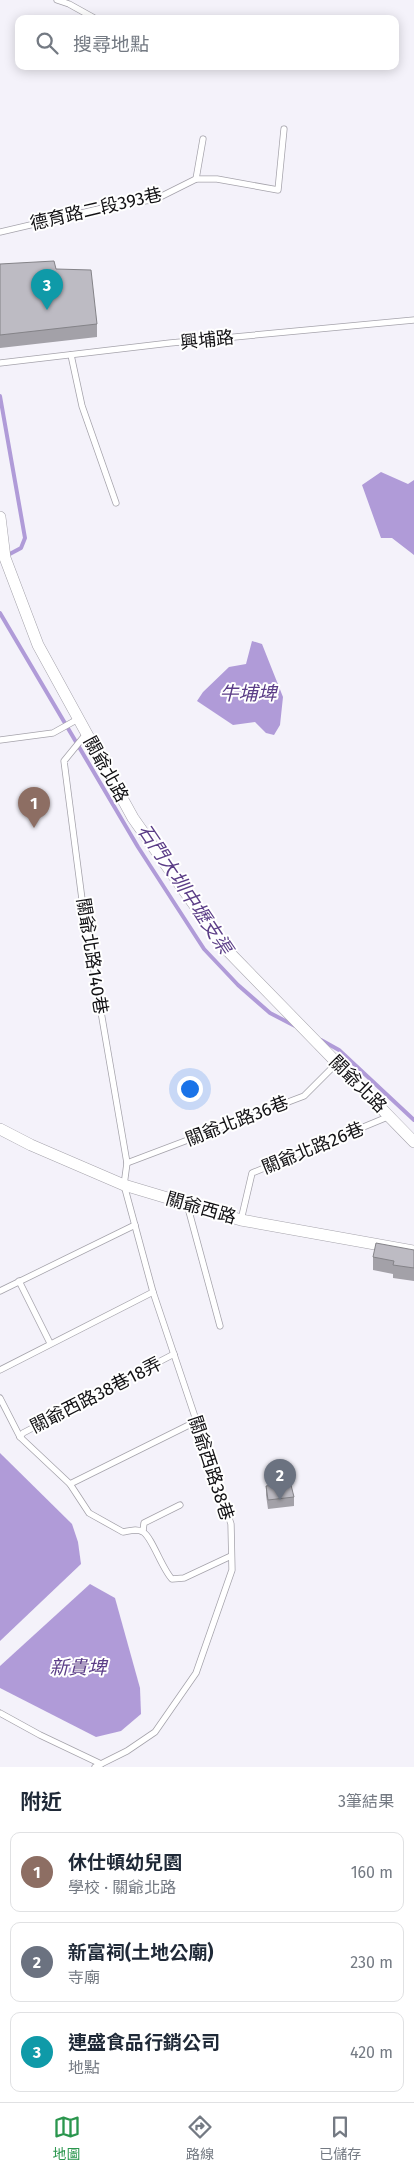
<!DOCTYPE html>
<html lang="zh-TW">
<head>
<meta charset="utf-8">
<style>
  :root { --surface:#fff; --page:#f6f6f7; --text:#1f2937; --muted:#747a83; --line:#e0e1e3; --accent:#2b964e }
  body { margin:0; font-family:"Fira Sans","Noto Sans TC",sans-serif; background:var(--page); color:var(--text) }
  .you { position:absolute; left:189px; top:1088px; width:18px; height:18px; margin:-12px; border:4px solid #fff; border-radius:50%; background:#1a73e8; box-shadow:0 0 0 8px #1a73e833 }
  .badge { display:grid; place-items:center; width:32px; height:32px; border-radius:50%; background:var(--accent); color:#fff; font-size:16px; font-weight:700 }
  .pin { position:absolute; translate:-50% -41px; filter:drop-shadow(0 1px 2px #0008) }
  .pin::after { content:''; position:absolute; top:26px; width:18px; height:15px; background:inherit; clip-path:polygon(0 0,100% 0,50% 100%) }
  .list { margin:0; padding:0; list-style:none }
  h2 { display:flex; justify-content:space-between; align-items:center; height:65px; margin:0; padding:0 20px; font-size:21px }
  h2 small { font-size:16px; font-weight:400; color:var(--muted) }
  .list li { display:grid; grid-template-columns:32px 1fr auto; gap:15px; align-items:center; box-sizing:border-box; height:80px; margin:0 10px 10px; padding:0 10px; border:1px solid var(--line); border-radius:10px }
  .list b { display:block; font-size:19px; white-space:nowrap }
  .list p { margin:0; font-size:16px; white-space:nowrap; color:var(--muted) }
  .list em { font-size:16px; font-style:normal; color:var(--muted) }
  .icon { flex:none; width:28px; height:28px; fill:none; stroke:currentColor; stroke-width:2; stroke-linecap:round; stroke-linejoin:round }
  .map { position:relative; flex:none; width:414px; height:1767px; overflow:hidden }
  .search { position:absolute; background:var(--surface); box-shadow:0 2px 12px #0003; left:15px; right:15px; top:15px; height:55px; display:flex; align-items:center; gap:12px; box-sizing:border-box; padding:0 18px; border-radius:10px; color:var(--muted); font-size:19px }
  .sheet { height:335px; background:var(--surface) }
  nav { display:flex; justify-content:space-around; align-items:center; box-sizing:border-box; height:70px; border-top:1px solid var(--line); background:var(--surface); font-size:14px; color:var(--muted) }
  nav a { display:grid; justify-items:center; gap:2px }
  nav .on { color:var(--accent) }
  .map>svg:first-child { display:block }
  .water { fill:#b09bd8 }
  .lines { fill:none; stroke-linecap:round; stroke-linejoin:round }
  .stream { stroke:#b09bd8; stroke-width:4 }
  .service-casing { stroke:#a5a3ab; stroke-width:7 }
  .minor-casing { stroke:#a5a3ab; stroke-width:12 }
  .service { stroke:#fff; stroke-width:5.5 }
  .minor { stroke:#fff; stroke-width:11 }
  .wall { fill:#a3a1a8 }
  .building { fill:#bdbbc3; stroke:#848388 }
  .labels { text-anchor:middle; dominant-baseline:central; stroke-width:4; stroke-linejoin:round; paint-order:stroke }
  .street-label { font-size:18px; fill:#121114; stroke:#fff }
  .water-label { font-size:19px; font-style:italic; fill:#5b3d87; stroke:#fff }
</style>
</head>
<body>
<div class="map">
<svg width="414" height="1767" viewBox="0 0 414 1767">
  <rect width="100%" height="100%" fill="#f4f2fa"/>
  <!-- water -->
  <g class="water">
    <path d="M381,472L408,484L414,480V555L392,538H381L362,485Z"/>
    <path d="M252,641L262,644L283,697L280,725L274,735L266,733L255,722L233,725L197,701L203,692L229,667L246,664Z"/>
    <path d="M0,1453L72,1524L78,1542L81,1564L0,1641Z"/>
    <path d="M90,1584L115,1598L140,1688L141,1714L121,1731L96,1737L0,1688V1666Z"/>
  </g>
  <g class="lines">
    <!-- stream -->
    <g class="stream">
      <path d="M0,396L25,538L21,548L6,556"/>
      <path d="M0,613L138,847L204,949L238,985L270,1013L295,1026"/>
      <path d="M321,1040L339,1050L414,1120"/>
    </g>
    <defs>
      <g id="service">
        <path d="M57,0L69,4L96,19"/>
        <path d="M196,179L203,139"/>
        <path d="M0,232L124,203L154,200L196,179H217L278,190L284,129"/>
        <path d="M71,355L82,406L116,503"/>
        <path d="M0,363L170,343L414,320"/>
        <path d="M86,734L64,761L83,907L127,1163L124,1185L153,1292L231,1524L232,1570L196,1673L155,1732L127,1751L95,1767"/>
        <path d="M0,740L53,733L78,719"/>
        <path d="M127,1163L304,1096L337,1063"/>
        <path d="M187,1204L220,1326"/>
        <path d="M241,1220L252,1173L390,1116"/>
        <path d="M19,1281L50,1343"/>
        <path d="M0,1291L135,1225"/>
        <path d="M0,1370L153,1292"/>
        <path d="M0,1398L20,1437L70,1484L89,1513L123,1532C129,1531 137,1528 143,1532C152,1537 162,1569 172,1579L184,1578L231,1556"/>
        <path d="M20,1437L23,1433L174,1354"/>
        <path d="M70,1484L195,1422"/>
        <path d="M143,1531L144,1523L180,1505"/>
        <path d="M0,1713L40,1735L101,1764"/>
      </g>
      <g id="minor">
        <path d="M0,517L5,558L38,645L133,818L224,947L414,1142"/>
        <path d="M0,1129L31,1145L124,1185L241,1220L414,1251"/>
      </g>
    </defs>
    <!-- service casing -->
    <use href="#service" class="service-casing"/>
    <!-- minor casing -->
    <use href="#minor" class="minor-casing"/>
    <!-- service -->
    <use href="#service" class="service"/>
    <!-- minor -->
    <use href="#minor" class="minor"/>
  </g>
  <!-- wall -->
  <g class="wall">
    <path d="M0,264L56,269L97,324V337L0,348Z"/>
    <path d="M414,1250V1281L393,1278V1274L373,1270V1257Z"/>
    <path d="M272,1479L294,1497V1506L268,1509L266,1495V1486H272Z"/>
  </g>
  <!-- building -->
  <g class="building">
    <path d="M54,261L56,269L91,270L97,324L0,335V264Z"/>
    <path d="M376,1243L414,1250V1268L393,1265L394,1261L373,1257Z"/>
    <path d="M289,1477L294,1497L268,1500L266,1486L273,1485L272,1479Z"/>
  </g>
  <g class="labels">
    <!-- street labels -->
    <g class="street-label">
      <text transform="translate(96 209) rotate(-13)">德育路二段393巷</text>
      <text transform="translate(207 340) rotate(-6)">興埔路</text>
      <text transform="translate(106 769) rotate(61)">關爺北路</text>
      <text transform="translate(92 956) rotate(81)">關爺北路140巷</text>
      <text transform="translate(358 1084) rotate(45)">關爺北路</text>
      <text transform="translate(237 1121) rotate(-21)">關爺北路36巷</text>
      <text transform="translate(313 1148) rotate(-22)">關爺北路26巷</text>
      <text transform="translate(201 1208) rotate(16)">關爺西路</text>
      <text transform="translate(96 1395) rotate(-27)">關爺西路38巷18弄</text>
      <text transform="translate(211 1468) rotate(72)">關爺西路38巷</text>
    </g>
    <!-- water labels -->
    <g class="water-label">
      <text x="248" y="693">牛埔埤</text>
      <text transform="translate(185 889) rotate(56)">石門大圳中壢支渠</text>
      <text x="78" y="1667">新貴埤</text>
    </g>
  </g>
</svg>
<div class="you"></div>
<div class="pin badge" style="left:34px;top:828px;background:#8d6e63">1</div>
<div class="pin badge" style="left:280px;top:1500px;background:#6b7280">2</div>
<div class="pin badge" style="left:47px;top:310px;background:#0f9aa8">3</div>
<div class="search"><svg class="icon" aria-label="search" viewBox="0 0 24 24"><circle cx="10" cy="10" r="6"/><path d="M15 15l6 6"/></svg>搜尋地點</div>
</div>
<section class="sheet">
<h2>附近<small>3筆結果</small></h2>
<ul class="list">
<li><span class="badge" style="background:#8d6e63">1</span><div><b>休仕頓幼兒園</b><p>學校 · 關爺北路</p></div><em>160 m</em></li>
<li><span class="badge" style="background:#6b7280">2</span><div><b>新富祠(土地公廟)</b><p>寺廟</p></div><em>230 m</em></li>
<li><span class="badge" style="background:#0f9aa8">3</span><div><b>連盛食品行銷公司</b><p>地點</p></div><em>420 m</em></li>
</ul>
</section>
<nav>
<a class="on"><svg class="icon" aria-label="map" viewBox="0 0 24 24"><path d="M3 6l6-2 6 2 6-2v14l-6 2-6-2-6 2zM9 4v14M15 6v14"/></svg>地圖</a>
<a><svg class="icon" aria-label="directions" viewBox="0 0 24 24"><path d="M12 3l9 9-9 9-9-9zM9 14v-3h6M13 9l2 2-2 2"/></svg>路線</a>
<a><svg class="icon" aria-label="saved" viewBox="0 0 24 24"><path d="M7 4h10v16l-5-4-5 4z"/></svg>已儲存</a>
</nav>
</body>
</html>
